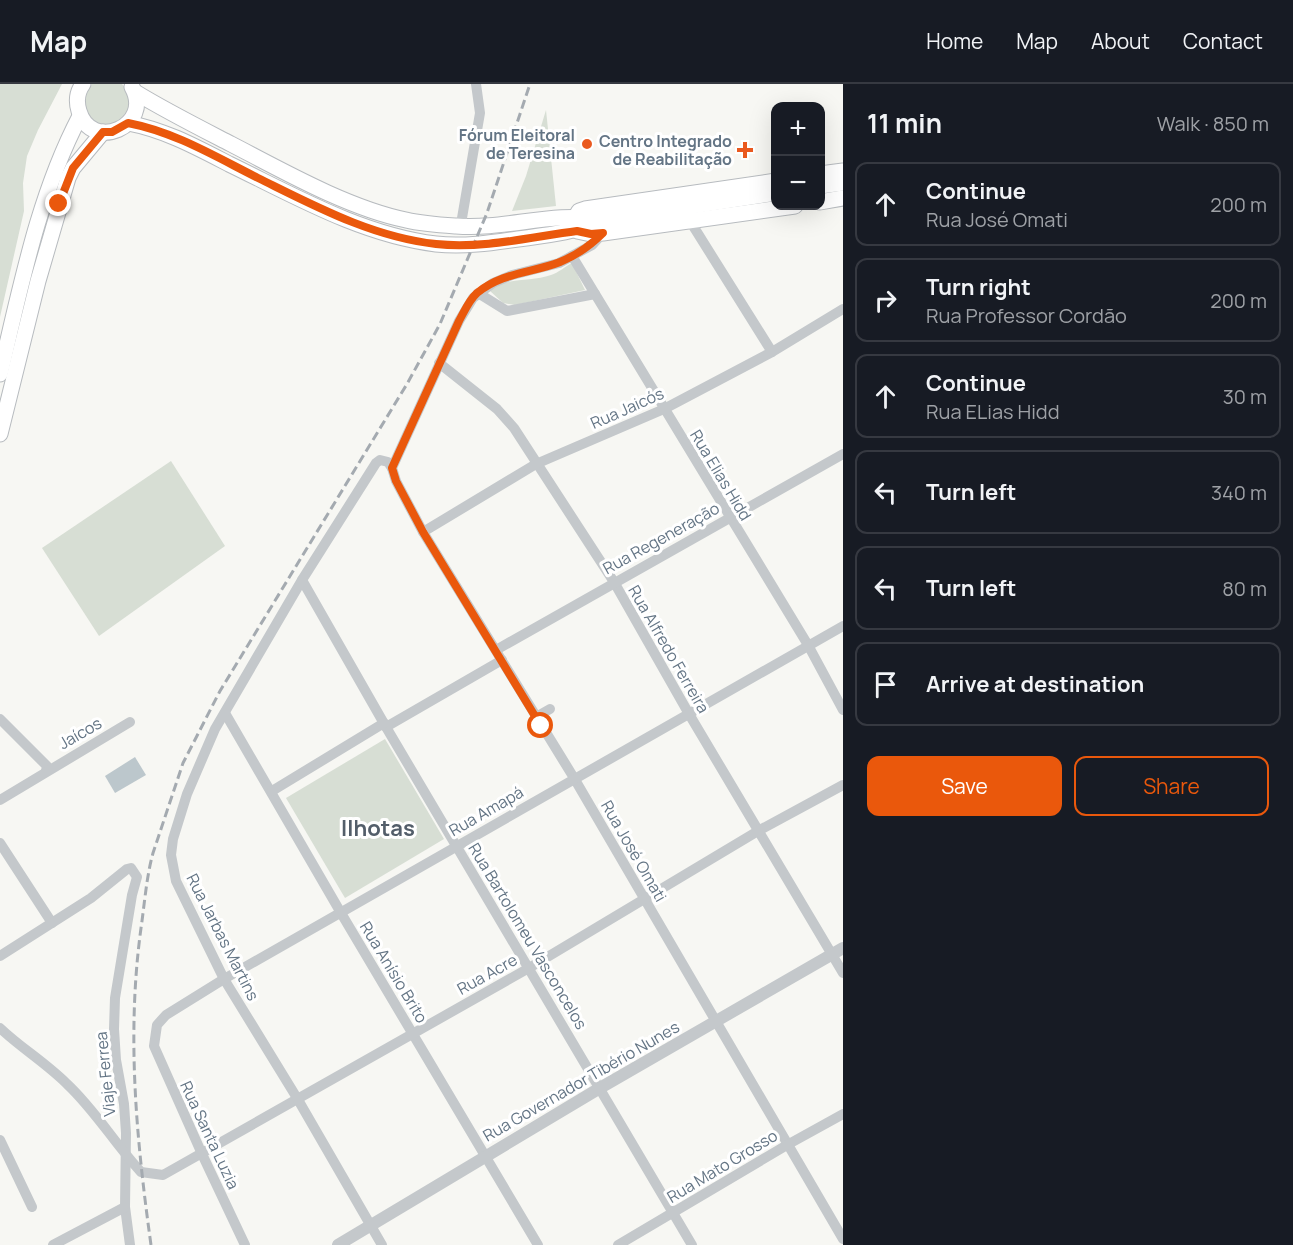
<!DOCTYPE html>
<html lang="en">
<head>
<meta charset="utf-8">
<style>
  :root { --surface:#171b24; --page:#20242c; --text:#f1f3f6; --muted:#9ea1a6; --line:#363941; --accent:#ea580c }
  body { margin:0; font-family:Manrope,sans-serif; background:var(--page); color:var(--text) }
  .controls { position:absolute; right:18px; top:18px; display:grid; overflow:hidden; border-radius:12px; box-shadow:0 6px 24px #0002 }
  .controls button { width:54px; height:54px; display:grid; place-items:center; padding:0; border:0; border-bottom:2px solid var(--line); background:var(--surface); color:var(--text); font:30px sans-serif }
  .stop { position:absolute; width:18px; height:18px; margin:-14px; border:4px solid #ea580c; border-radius:50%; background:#fff }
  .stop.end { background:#ea580c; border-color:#fff; box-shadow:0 2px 6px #0008 }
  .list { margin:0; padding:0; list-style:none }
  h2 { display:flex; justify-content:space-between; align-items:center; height:78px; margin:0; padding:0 24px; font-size:26px }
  h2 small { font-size:20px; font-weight:400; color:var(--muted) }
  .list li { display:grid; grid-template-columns:39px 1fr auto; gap:18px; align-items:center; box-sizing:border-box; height:84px; margin:0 12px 12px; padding:0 12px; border:2px solid var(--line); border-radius:12px }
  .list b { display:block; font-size:22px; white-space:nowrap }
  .list p { margin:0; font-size:20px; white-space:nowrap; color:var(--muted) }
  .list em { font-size:20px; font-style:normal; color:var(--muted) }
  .actions { display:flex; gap:12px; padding:18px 24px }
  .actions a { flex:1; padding:14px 0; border:2px solid var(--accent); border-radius:12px; text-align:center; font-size:21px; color:var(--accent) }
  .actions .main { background:var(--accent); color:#fff }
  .icon { flex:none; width:33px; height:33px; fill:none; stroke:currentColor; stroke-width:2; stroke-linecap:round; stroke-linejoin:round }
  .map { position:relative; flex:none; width:843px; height:1161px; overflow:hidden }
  header { display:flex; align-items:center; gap:36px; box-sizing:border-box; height:84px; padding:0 30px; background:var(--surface); border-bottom:2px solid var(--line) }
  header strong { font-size:28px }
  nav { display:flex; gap:33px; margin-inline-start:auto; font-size:21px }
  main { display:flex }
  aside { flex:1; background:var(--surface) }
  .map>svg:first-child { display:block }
  .green { fill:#d7ded4 }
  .water { fill:#bcc7cc }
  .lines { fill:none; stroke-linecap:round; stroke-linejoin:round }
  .primary-casing { stroke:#b7bbbf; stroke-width:17 }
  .minor { stroke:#c4c8cb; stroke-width:10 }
  .tertiary { stroke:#c4c8cb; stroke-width:12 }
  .primary { stroke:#fff; stroke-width:15 }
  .rail { stroke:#a4aab0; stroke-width:3; stroke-dasharray:9 4.5; stroke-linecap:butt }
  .route { stroke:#ea580c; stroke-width:8 }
  .poi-dot { fill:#ea5a20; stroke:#fff; stroke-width:2 }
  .labels { text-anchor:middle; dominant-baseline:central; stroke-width:6; stroke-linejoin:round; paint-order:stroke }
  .poi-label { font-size:16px; font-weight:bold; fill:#647585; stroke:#fff; text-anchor:end }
  .street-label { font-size:16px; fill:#647585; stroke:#fff }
  .district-label { font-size:22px; font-weight:bold; fill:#535e6a; stroke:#fff }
</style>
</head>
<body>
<header>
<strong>Map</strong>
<nav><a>Home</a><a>Map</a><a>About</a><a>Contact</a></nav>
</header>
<main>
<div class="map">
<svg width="843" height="1161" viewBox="0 0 843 1161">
  <rect width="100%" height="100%" fill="#f7f7f3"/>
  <!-- green -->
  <g class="green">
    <path d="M0,0H62L38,46L27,72L23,99L24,127L0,233Z"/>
    <path d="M92,0H122C128,7 131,12 129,21C123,63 60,32 92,0Z"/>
    <path d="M546,26L556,122L512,127L526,92Z"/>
    <path d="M572,179L585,206L515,221L503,219L489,206C508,193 531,198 551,191C558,189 566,182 572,179Z"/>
    <path d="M171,377L225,462L99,552L42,464Z"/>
    <path d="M385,655L444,755L345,814L286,714Z"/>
  </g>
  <!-- water -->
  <path class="water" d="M135,673L146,691L115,709L105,692Z"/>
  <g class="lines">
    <defs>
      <g id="primary">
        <path d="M83,0C77,8 76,17 79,27C91,69 154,42 132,3"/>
        <path d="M135,8C166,27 198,43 231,60C283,87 348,124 406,136C423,140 440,141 456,142C505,146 553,127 601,136"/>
        <path d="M128,39C165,46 196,63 229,80C295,112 362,151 436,160C463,163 491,159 518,155C548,151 573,149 601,136L776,109"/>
        <path d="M820,90L843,87"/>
        <path d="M820,102L843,99"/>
        <path d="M820,118L843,114"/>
        <path d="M576,132L579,127L585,125L776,97"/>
        <path d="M577,147L591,150L603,149L795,122"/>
        <path d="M0,290C21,202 38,112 80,32"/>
        <path d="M0,350L38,197L68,94L73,84L103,48"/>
      </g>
    </defs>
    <!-- primary casing -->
    <use href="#primary" class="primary-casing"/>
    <!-- minor -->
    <g class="minor">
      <path d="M462,134L480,29L476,0"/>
      <path d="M690,137L772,268"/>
      <path d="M603,149L592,161L559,179L512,191L493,199L473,214L459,237L392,384L396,397L423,448L574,694L843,1155"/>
      <path d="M572,172L808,561L843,626"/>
      <path d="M478,209L507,227L595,210"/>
      <path d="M439,279L497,325L514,344L614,498L689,630L843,889"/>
      <path d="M423,448L536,380L664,325L772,268L843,225"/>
      <path d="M302,496L386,643L692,1161"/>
      <path d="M496,566L843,370"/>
      <path d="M225,629L341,829L538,1161"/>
      <path d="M536,633L550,625"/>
      <path d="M0,635L47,682L46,687"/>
      <path d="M386,643L502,576"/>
      <path d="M272,707L384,639"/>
      <path d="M0,716L130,638"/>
      <path d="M0,759L52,839"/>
      <path d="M0,872L91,814L127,785L131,784L137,793L132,811L115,914L114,945L116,976L124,1020L126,1049L125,1123L130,1161"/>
      <path d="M0,944C21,964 46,979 67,1000C95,1026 115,1060 141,1088L163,1091L529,884L758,747L843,701"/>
      <path d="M0,1056L32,1123"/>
      <path d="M53,1161L125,1123"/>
      <path d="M245,1161L202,1070L154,962L157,941L166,931L224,895L843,542"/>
      <path d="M382,1161L297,1014L224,895L176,797L171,771L173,755L187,710L215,645L302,496L376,379L380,376L388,378L392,384"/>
      <path d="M618,1161L787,1061L843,1030"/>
    </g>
    <!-- tertiary -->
    <path class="tertiary" d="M338,1161L600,1004L843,864"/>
    <!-- primary -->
    <use href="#primary" class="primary"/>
    <!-- rail -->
    <path class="rail" d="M151,1161C136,1053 126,946 142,837C145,814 147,791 153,769L183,679L220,607L407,300L440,240L487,129L530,0"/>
  </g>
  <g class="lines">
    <!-- route -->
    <path class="route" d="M59,120L73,84L103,48H112L128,39C175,48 216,73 258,94C315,122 372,153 436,160C483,165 531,153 577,147L591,150L603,149C591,161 577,171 560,178C532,189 503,188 477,209C469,216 464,228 459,237L392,384L396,397L423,448L541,642"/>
  </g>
  <!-- markers -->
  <g class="poi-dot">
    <circle cx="587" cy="60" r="6"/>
    <path d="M742 57h6v6h6v6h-6v6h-6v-6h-6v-6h6z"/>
  </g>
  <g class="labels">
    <!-- poi labels -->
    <g class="poi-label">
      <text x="575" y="51">Fórum Eleitoral<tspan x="575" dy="18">de Teresina</tspan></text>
      <text x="732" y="57">Centro Integrado<tspan x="732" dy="18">de Reabilitação</tspan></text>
    </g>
    <!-- street labels -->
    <g class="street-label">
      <text transform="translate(627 324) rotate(-24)">Rua Jaicós</text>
      <text transform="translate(721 391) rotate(59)">Rua Elias Hidd</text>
      <text transform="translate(661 454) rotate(-29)">Rua Regeneração</text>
      <text transform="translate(669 565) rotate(60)">Rua Alfredo Ferreira</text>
      <text transform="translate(80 649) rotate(-30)">Jaícos</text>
      <text transform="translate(486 727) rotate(-30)">Rua Amapá</text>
      <text transform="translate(634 767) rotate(60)">Rua José Omati</text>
      <text transform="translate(528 852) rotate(59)">Rua Bartolomeu Vasconcelos</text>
      <text transform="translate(223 853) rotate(63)">Rua Jarbas Martins</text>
      <text transform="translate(394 888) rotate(59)">Rua Anísio Brito</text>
      <text transform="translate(487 890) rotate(-29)">Rua Acre</text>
      <text transform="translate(105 990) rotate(-96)">Viaje Ferrea</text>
      <text transform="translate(581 997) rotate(-30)">Rua Governador Tibério Nunes</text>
      <text transform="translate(210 1051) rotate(65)">Rua Santa Luzia</text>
      <text transform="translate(722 1082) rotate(-31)">Rua Mato Grosso</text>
    </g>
    <!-- district labels -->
    <g class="district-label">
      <text x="378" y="744">Ilhotas</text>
    </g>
  </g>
</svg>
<div class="controls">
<button>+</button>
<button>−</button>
</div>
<div class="stop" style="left:541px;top:642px"></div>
<div class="stop end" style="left:59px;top:120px"></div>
</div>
<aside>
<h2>11 min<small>Walk · 850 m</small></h2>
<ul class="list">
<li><svg class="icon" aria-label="ahead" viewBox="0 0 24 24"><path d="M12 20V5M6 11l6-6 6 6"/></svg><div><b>Continue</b><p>Rua José Omati</p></div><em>200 m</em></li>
<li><svg class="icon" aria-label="right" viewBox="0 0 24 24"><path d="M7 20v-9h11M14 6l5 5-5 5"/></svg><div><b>Turn right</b><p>Rua Professor Cordão</p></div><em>200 m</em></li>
<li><svg class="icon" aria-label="ahead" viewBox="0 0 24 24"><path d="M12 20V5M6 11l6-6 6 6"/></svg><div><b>Continue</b><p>Rua ELias Hidd</p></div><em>30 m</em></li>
<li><svg class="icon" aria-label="left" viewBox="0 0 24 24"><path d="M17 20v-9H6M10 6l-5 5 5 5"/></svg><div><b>Turn left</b></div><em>340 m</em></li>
<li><svg class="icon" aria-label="left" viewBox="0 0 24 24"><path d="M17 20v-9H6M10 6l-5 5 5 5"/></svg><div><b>Turn left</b></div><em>80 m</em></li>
<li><svg class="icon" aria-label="arrive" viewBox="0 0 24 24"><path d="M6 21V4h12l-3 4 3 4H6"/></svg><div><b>Arrive at destination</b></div></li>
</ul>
<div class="actions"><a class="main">Save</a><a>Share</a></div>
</aside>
</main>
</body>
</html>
